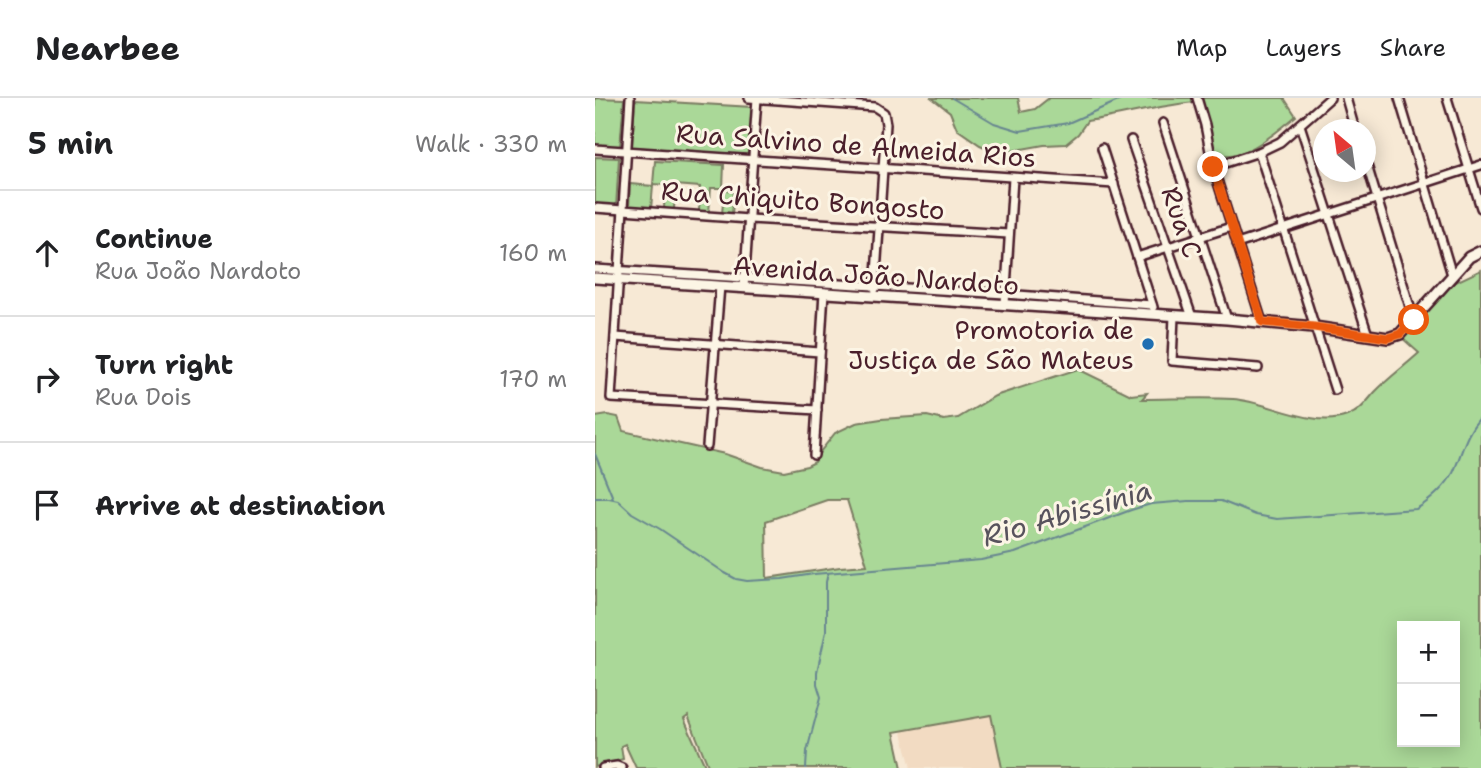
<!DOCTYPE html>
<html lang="en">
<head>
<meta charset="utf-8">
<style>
  :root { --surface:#fff; --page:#f2f2f2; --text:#202124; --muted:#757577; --line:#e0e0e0 }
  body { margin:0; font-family:"Shantell Sans",sans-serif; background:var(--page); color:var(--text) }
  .controls { position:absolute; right:21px; bottom:21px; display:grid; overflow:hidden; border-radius:0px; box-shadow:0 4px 18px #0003 }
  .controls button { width:63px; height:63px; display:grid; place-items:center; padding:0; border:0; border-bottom:2px solid var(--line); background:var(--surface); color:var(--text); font:35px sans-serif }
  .compass { position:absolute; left:718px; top:21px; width:63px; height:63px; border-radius:50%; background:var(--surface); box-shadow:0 4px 18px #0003; rotate:331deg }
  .stop { position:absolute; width:21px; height:21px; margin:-16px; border:5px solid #ea580c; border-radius:50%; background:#fff }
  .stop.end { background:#ea580c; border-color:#fff; box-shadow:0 2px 7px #0008 }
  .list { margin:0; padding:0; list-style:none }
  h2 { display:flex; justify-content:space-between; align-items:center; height:91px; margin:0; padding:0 28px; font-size:30px }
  h2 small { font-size:23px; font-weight:400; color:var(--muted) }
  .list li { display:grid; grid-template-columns:46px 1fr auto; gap:21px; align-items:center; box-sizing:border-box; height:126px; padding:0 28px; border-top:2px solid var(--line) }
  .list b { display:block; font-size:26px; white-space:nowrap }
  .list p { margin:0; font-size:23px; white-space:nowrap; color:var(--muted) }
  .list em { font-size:23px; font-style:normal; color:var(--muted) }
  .icon { flex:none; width:38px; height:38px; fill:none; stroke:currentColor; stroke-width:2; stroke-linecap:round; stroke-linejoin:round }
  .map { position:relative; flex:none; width:886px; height:670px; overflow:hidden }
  header { display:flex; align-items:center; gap:42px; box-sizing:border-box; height:98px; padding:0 35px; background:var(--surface); border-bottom:2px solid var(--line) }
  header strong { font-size:33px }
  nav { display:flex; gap:38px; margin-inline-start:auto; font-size:24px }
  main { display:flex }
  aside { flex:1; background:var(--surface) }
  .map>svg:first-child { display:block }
  .built { fill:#f2dbc2 }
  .green { fill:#aad898; stroke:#7a7c62; stroke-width:2; fill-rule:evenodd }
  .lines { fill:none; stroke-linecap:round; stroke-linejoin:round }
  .stream { stroke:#678690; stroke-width:2 }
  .minor-casing { stroke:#4a1f2b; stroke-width:12 }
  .tertiary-casing { stroke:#4a1f2b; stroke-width:14 }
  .minor { stroke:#fcf5e5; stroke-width:7 }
  .tertiary { stroke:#fcf5e5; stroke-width:9 }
  .route { stroke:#ea580c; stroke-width:9 }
  .poi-dot { fill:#1f6fb2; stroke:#fcf5e5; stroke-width:2.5 }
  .labels { text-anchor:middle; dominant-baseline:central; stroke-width:6; stroke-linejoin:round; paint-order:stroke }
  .street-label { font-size:26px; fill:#4a1f2b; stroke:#fcf5e5 }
  .poi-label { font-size:26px; fill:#4a1f2b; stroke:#fcf5e5; text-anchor:end }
  .water-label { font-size:28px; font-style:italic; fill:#58535d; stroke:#fcf5e5 }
</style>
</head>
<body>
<header>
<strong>Nearbee</strong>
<nav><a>Map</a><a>Layers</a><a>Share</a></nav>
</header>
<main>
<aside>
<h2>5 min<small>Walk · 330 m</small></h2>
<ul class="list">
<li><svg class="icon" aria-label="ahead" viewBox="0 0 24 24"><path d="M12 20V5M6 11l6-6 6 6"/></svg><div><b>Continue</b><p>Rua João Nardoto</p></div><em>160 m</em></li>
<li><svg class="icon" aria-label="right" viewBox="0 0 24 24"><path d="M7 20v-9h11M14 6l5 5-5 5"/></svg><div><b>Turn right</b><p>Rua Dois</p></div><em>170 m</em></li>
<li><svg class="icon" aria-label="arrive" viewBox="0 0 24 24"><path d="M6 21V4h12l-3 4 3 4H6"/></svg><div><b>Arrive at destination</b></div></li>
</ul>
</aside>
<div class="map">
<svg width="886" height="670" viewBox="0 0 886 670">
  <rect width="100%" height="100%" fill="#f7e9d5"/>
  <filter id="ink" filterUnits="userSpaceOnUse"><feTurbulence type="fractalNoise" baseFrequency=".0143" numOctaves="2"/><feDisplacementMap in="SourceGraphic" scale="14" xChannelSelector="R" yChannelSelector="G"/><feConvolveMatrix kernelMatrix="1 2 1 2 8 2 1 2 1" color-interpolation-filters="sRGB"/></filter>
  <g filter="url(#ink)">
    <!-- built -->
    <path class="built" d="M397,609L408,670H316L305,627Z"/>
    <!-- green -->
    <g class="green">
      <path d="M0,0L29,1L25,49L0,47Z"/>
      <path d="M337,0H423L426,14L440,11L454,0H689L701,18C684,32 642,70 619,53C612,48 609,38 605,30L607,23L601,4C564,7 529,18 492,23L483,36L471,46L449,47L404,55L385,47L362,31L355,14Z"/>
      <path d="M40,2L157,9L153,57L37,49Z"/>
      <path d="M0,59L24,60L21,110L0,108Z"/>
      <path d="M60,63L129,67L128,90H116L114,115H104L105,89L80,87L79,112H69L70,87L58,86Z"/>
      <path d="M35,86L58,88L56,111L34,109Z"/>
      <path d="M129,92L139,93L137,116H127Z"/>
      <path d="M886,172V670H407L396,617L299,634L307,670H114L93,618L89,621L111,670H41L30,646L26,648L28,661L0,669V319L13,317L23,319L28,333L130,356L167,369L189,373L212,368L220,364L225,354L240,335L261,325L286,321L332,318L349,322L363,320L400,298L483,271L536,297L552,295L547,301C577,301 608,299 638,301C672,303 718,331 752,318C767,312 770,305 780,294C793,280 810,268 824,255L806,239L850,189ZM232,402H252L272,467L245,469L172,480L171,423ZM807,528H860V644H807Z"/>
      <path d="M284,192L403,199L404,200L284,193Z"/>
    </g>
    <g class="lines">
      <!-- stream -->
      <g class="stream">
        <path d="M357,0L399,25L425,33L473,25L530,0"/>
        <path d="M0,356L18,400"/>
        <path d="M0,400H14L23,402L37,415L65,431L130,475L141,481L152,483L187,481L219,476L386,462L420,455L536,412L556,406L593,403H626L661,417L682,421L821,411C834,404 851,388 858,375C867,356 870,335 886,319"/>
        <path d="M211,670L212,653L226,599L222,586V574L231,533V484L233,475"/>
      </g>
      <defs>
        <g id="minor">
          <path d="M35,0C29,100 22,200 16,300L222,312"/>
          <path d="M154,0L280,9L289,15L291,26L280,191"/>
          <path d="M602,0L610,27L618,69L667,224"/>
          <path d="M751,0L760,32"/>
          <path d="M804,0L857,177"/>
          <path d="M852,0L886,110"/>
          <path d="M568,25L632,221"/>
          <path d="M705,27L773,237"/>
          <path d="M536,42L597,219"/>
          <path d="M507,50L558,209"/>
          <path d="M0,51L519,86"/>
          <path d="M664,54L740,292"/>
          <path d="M771,64L819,222"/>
          <path d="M618,69L664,54L685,44L735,0"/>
          <path d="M0,110L154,121L414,136"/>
          <path d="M642,146L886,67"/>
          <path d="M542,159L636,129"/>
          <path d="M0,171L410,196L557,207"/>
          <path d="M149,189L162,0"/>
          <path d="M410,206L418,80"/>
          <path d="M579,218L577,263L663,270"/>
          <path d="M20,239L225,254"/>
          <path d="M112,348L125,188"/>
          <path d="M219,357L229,194"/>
          <path d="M8,670L22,668L27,670"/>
        </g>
        <path id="tertiary" d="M0,180L632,221L719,229L793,240L805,236L874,159L886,153"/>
      </defs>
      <!-- minor casing -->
      <use href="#minor" class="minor-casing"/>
      <!-- tertiary casing -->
      <use href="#tertiary" class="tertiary-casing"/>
      <!-- minor -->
      <use href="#minor" class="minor"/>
      <!-- tertiary -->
      <use href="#tertiary" class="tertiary"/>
    </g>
  </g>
  <g class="lines" filter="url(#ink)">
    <!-- route -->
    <path class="route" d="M618,69L667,224L719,229L793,240L805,236L819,222"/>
  </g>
  <!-- markers -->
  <circle class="poi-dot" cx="553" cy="246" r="7"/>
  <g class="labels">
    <!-- street labels -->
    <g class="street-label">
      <text transform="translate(261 47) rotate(4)">Rua Salvino de Almeida Rios</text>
      <text transform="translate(208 102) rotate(4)">Rua Chiquito Bongosto</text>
      <text transform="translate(587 124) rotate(71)">Rua C</text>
      <text transform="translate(281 177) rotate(4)">Avenida João Nardoto</text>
    </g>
    <!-- poi labels -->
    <g class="poi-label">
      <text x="539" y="231">Promotoria de<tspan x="539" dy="30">Justiça de São Mateus</tspan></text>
    </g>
    <!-- water labels -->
    <g class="water-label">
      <text transform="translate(472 415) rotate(-16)">Rio Abissínia</text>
    </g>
  </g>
</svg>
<div class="controls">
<button>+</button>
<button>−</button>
</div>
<svg class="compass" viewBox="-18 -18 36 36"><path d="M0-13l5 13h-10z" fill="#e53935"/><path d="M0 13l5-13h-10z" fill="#757577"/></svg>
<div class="stop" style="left:819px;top:222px"></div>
<div class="stop end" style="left:618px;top:69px"></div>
</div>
</main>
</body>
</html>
